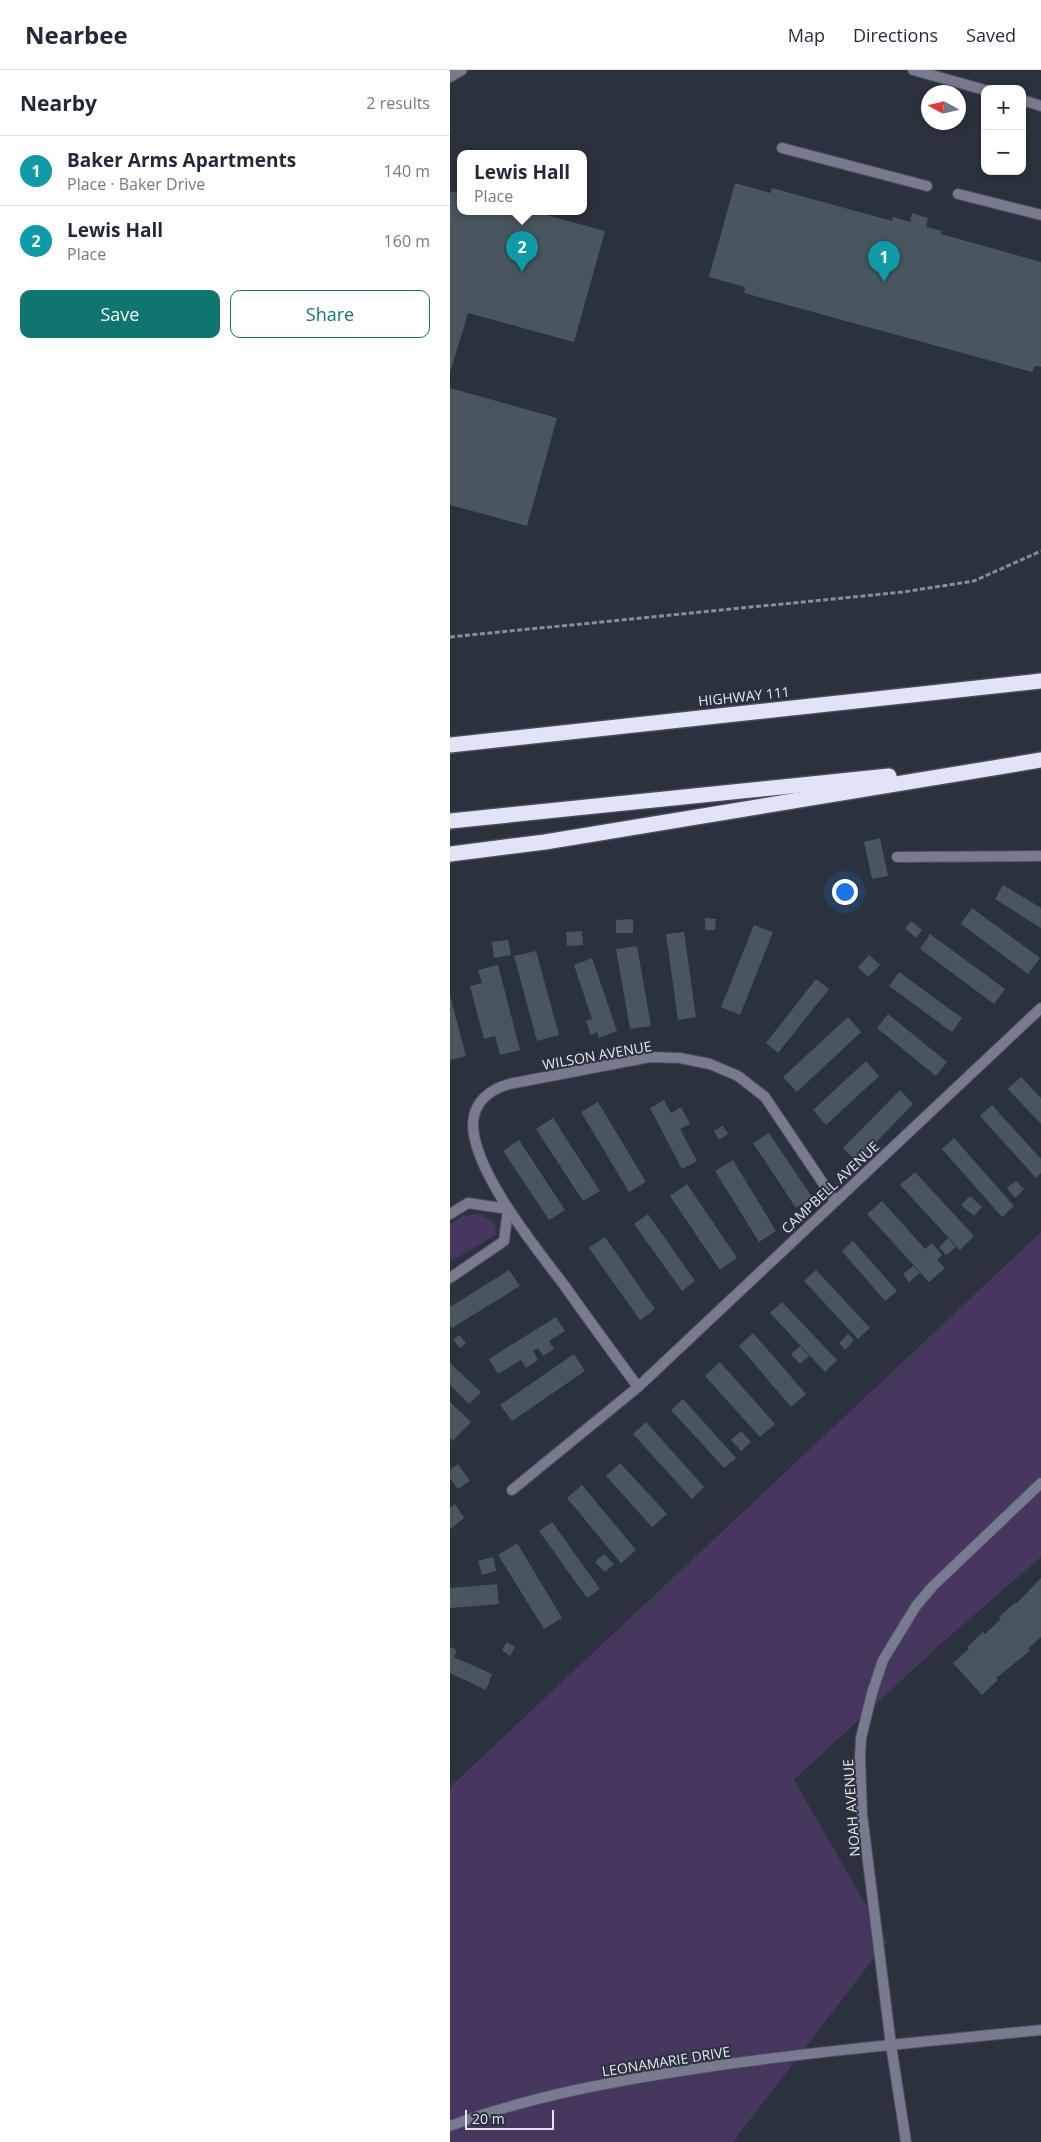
<!DOCTYPE html>
<html lang="en">
<head>
<meta charset="utf-8">
<style>
  :root { --surface:#fff; --page:#f2f2f3; --text:#1f2937; --muted:#747a83; --line:#e0e1e3; --accent:#0f766e }
  body { margin:0; font-family:"Open Sans",sans-serif; background:var(--page); color:var(--text) }
  .controls { position:absolute; right:15px; top:15px; display:grid; overflow:hidden; border-radius:10px; box-shadow:0 2px 8px #0003 }
  .controls button { width:45px; height:45px; display:grid; place-items:center; padding:0; border:0; border-bottom:1px solid var(--line); background:var(--surface); color:var(--text); font:25px sans-serif }
  .compass { position:absolute; left:471px; top:15px; width:45px; height:45px; border-radius:50%; background:var(--surface); box-shadow:0 2px 8px #0003; rotate:278deg }
  .scale { position:absolute; left:15px; bottom:12px; width:89px; box-sizing:border-box; padding-left:5px; border:2px solid #e2e7ef; border-top:0; font-size:14px; line-height:18px; white-space:nowrap; color:#e2e7ef; -webkit-text-stroke:4px #2a323e; paint-order:stroke }
  .you { position:absolute; left:394px; top:821px; width:18px; height:18px; margin:-12px; border:4px solid #fff; border-radius:50%; background:#1a73e8; box-shadow:0 0 0 8px #1a73e833 }
  .badge { display:grid; place-items:center; width:32px; height:32px; border-radius:50%; background:var(--accent); color:#fff; font-size:16px; font-weight:700 }
  .pin { position:absolute; translate:-50% -41px; filter:drop-shadow(0 1px 2px #0008) }
  .pin::after { content:''; position:absolute; top:26px; width:18px; height:15px; background:inherit; clip-path:polygon(0 0,100% 0,50% 100%) }
  .popup { position:absolute; left:7px; top:80px; width:130px; height:65px; box-sizing:border-box; display:grid; place-content:center; border-radius:10px; background:var(--surface); filter:drop-shadow(0 1px 4px #0005); font-size:16px; white-space:nowrap; color:var(--muted) }
  .popup b { font-size:19px; color:var(--text) }
  .popup::after { content:''; position:absolute; left:50%; top:100%; margin-left:-10px; border:10px solid transparent; border-top-color:var(--surface) }
  .list { margin:0; padding:0; list-style:none }
  h2 { display:flex; justify-content:space-between; align-items:center; height:65px; margin:0; padding:0 20px; font-size:21px }
  h2 small { font-size:16px; font-weight:400; color:var(--muted) }
  .list li { display:grid; grid-template-columns:32px 1fr auto; gap:15px; align-items:center; box-sizing:border-box; height:70px; padding:0 20px; border-top:1px solid var(--line) }
  .list b { display:block; font-size:19px; white-space:nowrap }
  .list p { margin:0; font-size:16px; white-space:nowrap; color:var(--muted) }
  .list em { font-size:16px; font-style:normal; color:var(--muted) }
  .actions { display:flex; gap:10px; padding:15px 20px }
  .actions a { flex:1; padding:11px 0; border:1px solid var(--accent); border-radius:10px; text-align:center; font-size:18px; color:var(--accent) }
  .actions .main { background:var(--accent); color:#fff }
  .map { position:relative; flex:none; width:591px; height:2072px; overflow:hidden }
  header { display:flex; align-items:center; gap:30px; box-sizing:border-box; height:70px; padding:0 25px; background:var(--surface); border-bottom:1px solid var(--line) }
  header strong { font-size:24px }
  nav { display:flex; gap:28px; margin-inline-start:auto; font-size:18px }
  main { display:flex }
  aside { flex:1; background:var(--surface) }
  .map>svg:first-child { display:block }
  .green { fill:#47365d }
  .building { fill:#485660 }
  .lines { fill:none; stroke-linecap:round; stroke-linejoin:round }
  .service-casing { stroke:#474f5a; stroke-width:12 }
  .minor-casing { stroke:#474f5a; stroke-width:12 }
  .tertiary-casing { stroke:#474f5a; stroke-width:12 }
  .motorway-casing { stroke:#474f5a; stroke-width:18 }
  .path { stroke:#878e98; stroke-width:3; stroke-dasharray:5 2.5; stroke-linecap:butt }
  .service { stroke:#787a90; stroke-width:10 }
  .minor { stroke:#787a90; stroke-width:10 }
  .tertiary { stroke:#787a90; stroke-width:10 }
  .motorway { stroke:#e1e3f8; stroke-width:15 }
  .labels { text-anchor:middle; dominant-baseline:central; stroke-width:4; stroke-linejoin:round; paint-order:stroke }
  .street-label { font-size:14px; fill:#e2e7ef; stroke:#2a323e }
</style>
</head>
<body>
<header>
<strong>Nearbee</strong>
<nav><a>Map</a><a>Directions</a><a>Saved</a></nav>
</header>
<main>
<aside>
<h2>Nearby<small>2 results</small></h2>
<ul class="list">
<li><span class="badge" style="background:#0f9aa8">1</span><div><b>Baker Arms Apartments</b><p>Place · Baker Drive</p></div><em>140 m</em></li>
<li><span class="badge" style="background:#0f9aa8">2</span><div><b>Lewis Hall</b><p>Place</p></div><em>160 m</em></li>
</ul>
<div class="actions"><a class="main">Save</a><a>Share</a></div>
</aside>
<div class="map">
<svg width="591" height="2072" viewBox="0 0 591 2072">
  <rect width="100%" height="100%" fill="#2a323e"/>
  <!-- green -->
  <g class="green">
    <path d="M30,1144L45,1153L46,1165L0,1192V1154L13,1146Z"/>
    <path d="M591,1162V1487L494,1571L344,1710L437,1871L283,2072H0V1717Z"/>
  </g>
  <!-- building -->
  <g class="building">
    <path d="M285,113L320,123L322,118L442,151L443,147L460,152L462,143L478,148L476,157L492,161L491,164L591,192V297L585,296L582,302L294,223L295,217L259,207Z"/>
    <path d="M0,121L11,124V141H82L155,161L124,272L18,243L0,303Z"/>
    <path d="M0,318L107,348L77,456L0,435Z"/>
    <path d="M430,768L438,806L422,809L414,772Z"/>
    <path d="M553,815L591,838V858L545,829Z"/>
    <path d="M522,838L590,888L578,904L511,854Z"/>
    <path d="M255,848L266,849L265,860H255Z"/>
    <path d="M183,849V863H166V850Z"/>
    <path d="M461,851L472,860L466,868L455,858Z"/>
    <path d="M304,855L323,862L290,945L271,937Z"/>
    <path d="M132,861L133,875L117,876L116,862Z"/>
    <path d="M234,862L246,947L228,950L216,864Z"/>
    <path d="M480,864L555,919L544,934L470,879Z"/>
    <path d="M58,870L61,885L44,888L42,872Z"/>
    <path d="M187,876L201,956L180,959L166,879Z"/>
    <path d="M86,881L109,965L87,971L64,886Z"/>
    <path d="M419,885L430,895L418,907L408,897Z"/>
    <path d="M142,888L167,961L149,968L147,962L141,965L136,951L142,949L124,895Z"/>
    <path d="M48,895L70,980L50,985L45,966L34,969L20,916L32,913L28,900Z"/>
    <path d="M449,902L512,948L502,962L439,916Z"/>
    <path d="M366,909L379,919L328,983L316,973Z"/>
    <path d="M0,925L16,986L0,990Z"/>
    <path d="M438,944L497,992L486,1006L427,958Z"/>
    <path d="M398,947L411,962L347,1022L333,1007Z"/>
    <path d="M416,991L429,1006L376,1055L363,1040Z"/>
    <path d="M571,1007L591,1028V1054L558,1019Z"/>
    <path d="M450,1020L463,1034L407,1092L393,1078Z"/>
    <path d="M214,1030L221,1043L231,1037L240,1054L230,1059L247,1091L232,1099L200,1038Z"/>
    <path d="M148,1032L196,1112L179,1122L131,1042Z"/>
    <path d="M542,1035L591,1089V1103L586,1108L530,1046Z"/>
    <path d="M103,1048L150,1121L133,1131L86,1059Z"/>
    <path d="M273,1056L278,1064L269,1070L264,1061Z"/>
    <path d="M319,1063L362,1127L346,1138L303,1073Z"/>
    <path d="M504,1068L564,1136L552,1147L492,1079Z"/>
    <path d="M69,1070L115,1140L99,1150L53,1081Z"/>
    <path d="M283,1090L326,1161L309,1172L265,1101Z"/>
    <path d="M465,1102L524,1166L510,1180L450,1115Z"/>
    <path d="M566,1111L574,1119L565,1128L557,1118Z"/>
    <path d="M237,1114L287,1188L270,1200L220,1126Z"/>
    <path d="M520,1126L532,1137L524,1146L511,1135Z"/>
    <path d="M432,1131L475,1179L482,1173L492,1185L487,1190L495,1198L479,1212L417,1144Z"/>
    <path d="M198,1144L245,1211L232,1221L184,1154Z"/>
    <path d="M155,1167L205,1239L190,1250L139,1178Z"/>
    <path d="M498,1168L506,1177L496,1185L489,1177Z"/>
    <path d="M403,1171L447,1221L435,1231L392,1181Z"/>
    <path d="M463,1196L470,1203L459,1212L453,1204Z"/>
    <path d="M59,1200L70,1216L2,1258L0,1255V1237Z"/>
    <path d="M366,1200L420,1258L408,1269L354,1211Z"/>
    <path d="M332,1232L387,1290L375,1302L320,1243Z"/>
    <path d="M106,1247L115,1261L99,1271L104,1279L93,1286L88,1278L83,1281L88,1290L76,1298L71,1290L48,1304L39,1289Z"/>
    <path d="M303,1263L356,1324L341,1337L289,1276Z"/>
    <path d="M398,1264L404,1270L395,1280L389,1273Z"/>
    <path d="M9,1265L16,1273L10,1278L3,1270Z"/>
    <path d="M350,1276L359,1286L350,1294L341,1284Z"/>
    <path d="M124,1284L135,1301L62,1351L50,1335Z"/>
    <path d="M270,1292L325,1354L310,1367L255,1306Z"/>
    <path d="M0,1293L31,1322L19,1334L0,1315Z"/>
    <path d="M233,1329L286,1388L274,1398L221,1340Z"/>
    <path d="M0,1332L21,1352L3,1371L0,1368Z"/>
    <path d="M196,1352L254,1417L242,1429L183,1364Z"/>
    <path d="M291,1361L301,1372L291,1381L281,1370Z"/>
    <path d="M170,1393L217,1444L202,1457L156,1406Z"/>
    <path d="M8,1394L20,1411L8,1419L0,1408V1400Z"/>
    <path d="M132,1415L186,1480L171,1493L117,1428Z"/>
    <path d="M5,1434L14,1448L0,1459V1438Z"/>
    <path d="M102,1452L150,1519L137,1528L89,1461Z"/>
    <path d="M67,1473L112,1548L94,1559L48,1485Z"/>
    <path d="M154,1484L164,1494L155,1502L145,1492Z"/>
    <path d="M43,1487L46,1501L32,1505L28,1491Z"/>
    <path d="M591,1508V1567L578,1579L580,1581L546,1608L548,1610L532,1625L503,1593L519,1579L517,1577L533,1562L535,1564L551,1549L549,1547L565,1533L566,1534Z"/>
    <path d="M47,1514L49,1534L0,1538V1518Z"/>
    <path d="M57,1572L65,1577L60,1586L52,1580Z"/>
    <path d="M0,1577L7,1580L4,1587L42,1604L36,1620L0,1603Z"/>
  </g>
  <g class="lines">
    <defs>
      <g id="service">
        <path d="M0,7L12,0"/>
        <path d="M332,78L477,116"/>
        <path d="M508,124L591,145"/>
        <path d="M447,787L591,786"/>
      </g>
      <g id="minor">
        <path d="M0,1144L18,1133L58,1139"/>
        <path d="M0,1208L54,1171L58,1139"/>
        <path d="M188,1317C163,1283 138,1249 114,1215C86,1178 22,1100 23,1053C24,1032 40,1019 59,1014L200,987L230,988L260,994L288,1006L315,1027L385,1131"/>
        <path d="M62,1420L188,1317L591,938"/>
        <path d="M0,2056C83,2025 170,2010 257,1997C368,1981 480,1971 591,1960"/>
        <path d="M456,2072L441,1975L412,1744L410,1687L411,1668L422,1623L433,1590L466,1536L483,1516L591,1413"/>
      </g>
      <g id="tertiary">
        <path d="M463,0L535,20"/>
        <path d="M572,30L591,36"/>
      </g>
      <g id="motorway">
        <path d="M0,675L591,611"/>
        <path d="M0,751L439,706"/>
        <path d="M0,784L95,772L591,690"/>
      </g>
    </defs>
    <!-- service casing -->
    <use href="#service" class="service-casing"/>
    <!-- minor casing -->
    <use href="#minor" class="minor-casing"/>
    <!-- tertiary casing -->
    <use href="#tertiary" class="tertiary-casing"/>
    <!-- motorway casing -->
    <use href="#motorway" class="motorway-casing"/>
    <!-- path -->
    <path class="path" d="M0,567L453,522L524,511L591,481"/>
    <!-- service -->
    <use href="#service" class="service"/>
    <!-- minor -->
    <use href="#minor" class="minor"/>
    <!-- tertiary -->
    <use href="#tertiary" class="tertiary"/>
    <!-- motorway -->
    <use href="#motorway" class="motorway"/>
  </g>
  <g class="labels">
    <!-- street labels -->
    <g class="street-label">
      <text transform="translate(294 626) rotate(-6)">HIGHWAY 111</text>
      <text transform="translate(147 985) rotate(-10)">WILSON AVENUE</text>
      <text transform="translate(380 1117) rotate(-43)">CAMPBELL AVENUE</text>
      <text transform="translate(401 1738) rotate(-94)">NOAH AVENUE</text>
      <text transform="translate(216 1991) rotate(-9)">LEONAMARIE DRIVE</text>
    </g>
  </g>
</svg>
<div class="controls">
<button>+</button>
<button>−</button>
</div>
<svg class="compass" viewBox="-18 -18 36 36"><path d="M0-13l5 13h-10z" fill="#e53935"/><path d="M0 13l5-13h-10z" fill="#747a83"/></svg>
<div class="scale">20 m</div>
<div class="you"></div>
<div class="pin badge" style="left:434px;top:212px;background:#0f9aa8">1</div>
<div class="pin badge" style="left:72px;top:202px;background:#0f9aa8">2</div>
<div class="popup"><b>Lewis Hall</b>Place</div>
</div>
</main>
</body>
</html>
